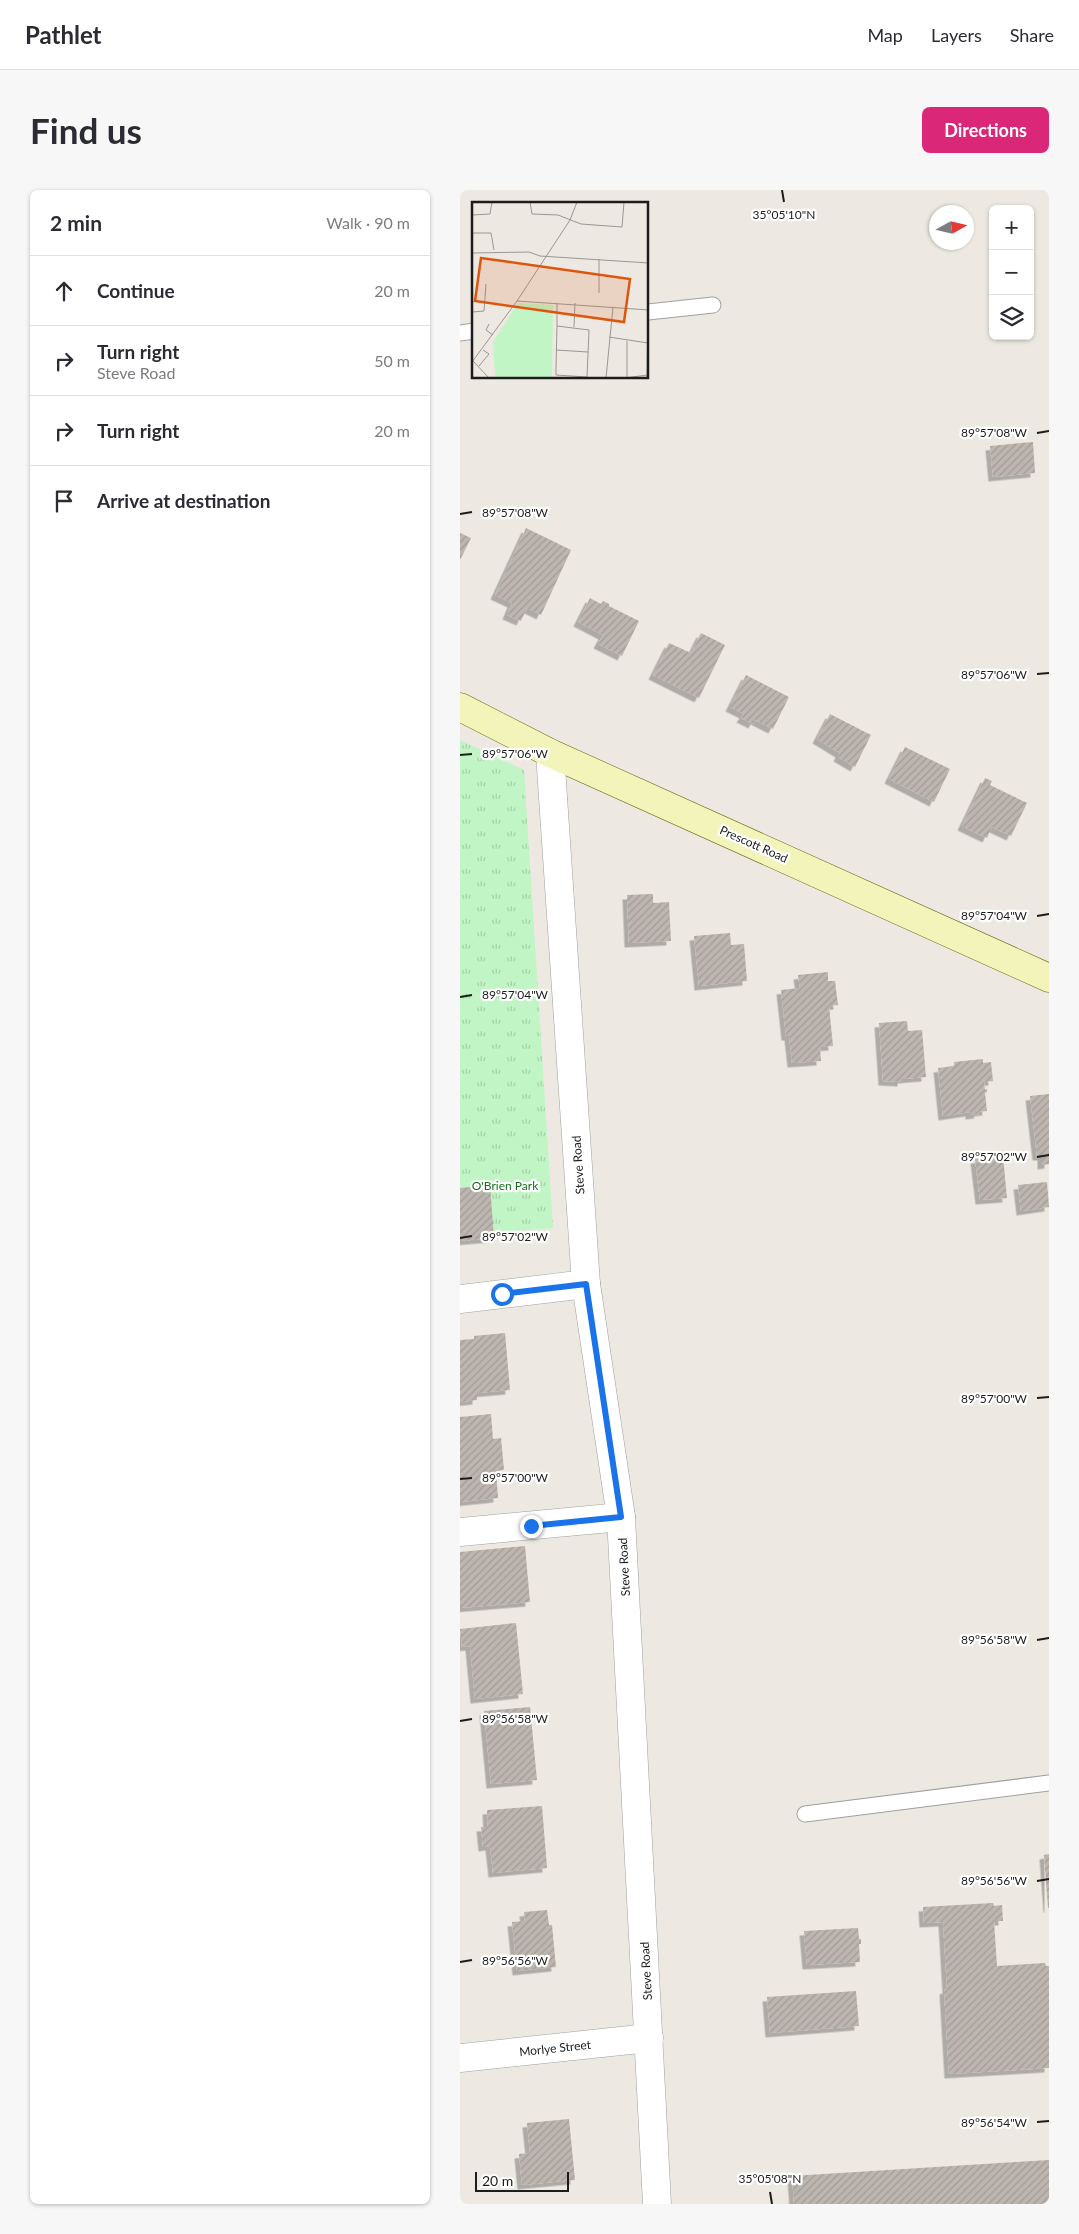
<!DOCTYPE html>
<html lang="en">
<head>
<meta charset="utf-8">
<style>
  :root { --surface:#fff; --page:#f7f7f7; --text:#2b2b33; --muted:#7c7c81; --line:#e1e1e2; --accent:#db2777 }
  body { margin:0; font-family:Lato,sans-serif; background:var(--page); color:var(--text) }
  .controls { position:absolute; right:15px; top:15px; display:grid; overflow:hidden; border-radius:8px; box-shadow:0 1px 4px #0004 }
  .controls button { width:45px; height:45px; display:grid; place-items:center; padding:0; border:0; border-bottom:1px solid var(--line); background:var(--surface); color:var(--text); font:25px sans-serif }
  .compass { position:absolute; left:469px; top:15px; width:45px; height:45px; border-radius:50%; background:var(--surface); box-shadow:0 1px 4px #0004; rotate:82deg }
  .scale { position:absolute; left:15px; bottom:12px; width:94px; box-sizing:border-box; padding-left:5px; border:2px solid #1c1c1c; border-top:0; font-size:14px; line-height:18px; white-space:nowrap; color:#1c1c1c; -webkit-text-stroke:4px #fff; paint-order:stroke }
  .stop { position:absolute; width:15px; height:15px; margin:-11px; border:4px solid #1a73e8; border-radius:50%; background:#fff }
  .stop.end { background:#1a73e8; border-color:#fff; box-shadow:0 1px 5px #0008 }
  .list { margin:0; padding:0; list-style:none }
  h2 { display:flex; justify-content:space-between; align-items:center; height:65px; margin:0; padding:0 20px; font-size:21px }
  h2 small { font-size:16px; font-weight:400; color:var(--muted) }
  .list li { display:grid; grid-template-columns:32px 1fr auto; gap:15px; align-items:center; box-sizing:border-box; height:70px; padding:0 20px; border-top:1px solid var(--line) }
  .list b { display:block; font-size:19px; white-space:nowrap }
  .list p { margin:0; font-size:16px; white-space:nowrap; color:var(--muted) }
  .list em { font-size:16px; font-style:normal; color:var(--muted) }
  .icon { flex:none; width:28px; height:28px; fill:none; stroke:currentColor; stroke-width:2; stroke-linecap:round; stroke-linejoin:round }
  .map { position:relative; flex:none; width:589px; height:2014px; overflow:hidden; border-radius:8px }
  header { display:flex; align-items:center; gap:30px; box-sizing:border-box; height:70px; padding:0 25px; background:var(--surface); border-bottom:1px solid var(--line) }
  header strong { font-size:24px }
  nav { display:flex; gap:28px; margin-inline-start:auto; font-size:18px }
  .intro { display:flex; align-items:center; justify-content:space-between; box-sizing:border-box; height:120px; padding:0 30px }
  h1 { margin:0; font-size:35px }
  .button { padding:12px 22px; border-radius:8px; background:var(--accent); color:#fff; font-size:18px; font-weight:700 }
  main { display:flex; gap:30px; padding:0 30px }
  aside { flex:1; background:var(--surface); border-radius:8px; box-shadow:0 1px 4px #0004 }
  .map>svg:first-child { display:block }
  .park { fill:url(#park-tufts) }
  .building { fill:url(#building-hatch); filter:url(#shadow) }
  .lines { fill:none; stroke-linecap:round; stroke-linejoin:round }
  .lane-casing { stroke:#a0a0a0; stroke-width:17 }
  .street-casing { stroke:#a0a0a0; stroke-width:29 }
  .secondary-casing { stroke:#616a0c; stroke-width:29 }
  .lane { stroke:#fff; stroke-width:15 }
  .street { stroke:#fff; stroke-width:28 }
  .secondary { stroke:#f2f4b9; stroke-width:28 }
  .route { stroke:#1a73e8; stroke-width:6 }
  .ticks { fill:none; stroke:#1c1c1c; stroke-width:2 }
  .labels { text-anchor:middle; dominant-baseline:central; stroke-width:4.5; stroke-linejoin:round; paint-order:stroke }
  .street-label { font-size:12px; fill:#1c1c1c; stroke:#fff }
  .park-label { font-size:12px; fill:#13721a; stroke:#fff }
  .inset-road { fill:none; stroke:#999793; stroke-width:1 }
  .view { fill:#de560d; fill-opacity:0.15; stroke:#de560d; stroke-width:2.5 }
  .inset-edge { fill:none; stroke:#1c1c1c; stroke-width:2.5 }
  .ticks-label { font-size:12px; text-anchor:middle; fill:#1c1c1c; stroke:#fff; stroke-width:4.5; stroke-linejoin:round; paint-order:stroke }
</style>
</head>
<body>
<header>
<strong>Pathlet</strong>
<nav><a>Map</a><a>Layers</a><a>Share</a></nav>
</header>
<div class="intro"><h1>Find us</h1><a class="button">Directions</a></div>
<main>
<aside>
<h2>2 min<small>Walk · 90 m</small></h2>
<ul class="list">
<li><svg class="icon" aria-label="ahead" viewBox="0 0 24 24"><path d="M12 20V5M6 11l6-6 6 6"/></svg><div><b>Continue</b></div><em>20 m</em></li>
<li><svg class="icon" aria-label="right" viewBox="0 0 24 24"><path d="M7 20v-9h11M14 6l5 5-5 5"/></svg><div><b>Turn right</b><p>Steve Road</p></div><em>50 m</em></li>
<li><svg class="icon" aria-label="right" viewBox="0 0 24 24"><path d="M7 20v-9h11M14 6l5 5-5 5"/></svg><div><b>Turn right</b></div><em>20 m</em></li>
<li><svg class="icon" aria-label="arrive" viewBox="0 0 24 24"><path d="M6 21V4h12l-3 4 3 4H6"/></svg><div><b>Arrive at destination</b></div></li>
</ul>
</aside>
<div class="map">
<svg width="589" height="2014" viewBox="0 0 589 2014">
  <defs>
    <pattern id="park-tufts" width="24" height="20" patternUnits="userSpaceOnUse" patternTransform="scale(1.25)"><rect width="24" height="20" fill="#c1f5c5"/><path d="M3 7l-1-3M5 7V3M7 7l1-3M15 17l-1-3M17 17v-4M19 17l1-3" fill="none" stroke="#a5d1a9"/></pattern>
    <pattern id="building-hatch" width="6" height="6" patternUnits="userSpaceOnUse" patternTransform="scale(1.25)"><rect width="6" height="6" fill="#bdb5af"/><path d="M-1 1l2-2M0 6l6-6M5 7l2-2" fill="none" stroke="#a29b96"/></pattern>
    <filter id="shadow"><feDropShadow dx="-4.5" dy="4.5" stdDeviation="0" flood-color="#0004"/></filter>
  </defs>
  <rect width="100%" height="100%" fill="#ede9e2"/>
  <!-- park -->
  <path class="park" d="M0,550L64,580L93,1038L0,1045Z"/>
  <!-- building -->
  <g class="building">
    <path d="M573,252L575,283L533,287L530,256Z"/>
    <path d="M66,338L111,360L81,425L67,418L61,431L47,425L52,413L35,405Z"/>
    <path d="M0,343L11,348L0,370Z"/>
    <path d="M130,408L141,414L143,411L149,414V416L179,431L162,466L138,454L143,445L118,432Z"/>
    <path d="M241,443L265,455L239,508L193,485L209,453L231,463Z"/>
    <path d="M286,485L329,507L313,539L295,530L293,534L281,528L284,524L270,517Z"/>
    <path d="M370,524L411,545L395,577L378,567L380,563L357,549Z"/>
    <path d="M445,557L490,579L474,612L429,589Z"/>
    <path d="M525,588L532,591L530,595L567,613L551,646L532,637L527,648L502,636Z"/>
    <path d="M193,704V713L209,712L211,751L169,753L167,705Z"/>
    <path d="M270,743L271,755L284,754L287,791L239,796L234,746Z"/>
    <path d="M368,782V791H375L378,815L369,816L373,856L360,857L361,871L332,873L329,846H326L321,800L340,798L338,785Z"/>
    <path d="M447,831L448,841L462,840L466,887L442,889V892L423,891L419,833Z"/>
    <path d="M523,869V873L531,872L533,891L524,892L525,900L527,899V902L525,903L527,921L518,922L519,924L510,925V922L483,926L478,878L494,876V872Z"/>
    <path d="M589,904V974L582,975V966H577L570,906Z"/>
    <path d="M543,966L547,1008L520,1010L515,969Z"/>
    <path d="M587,992L589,1017L561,1021L558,995Z"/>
    <path d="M30,995L34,1048L0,1051V998Z"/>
    <path d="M45,1143L50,1200L17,1203V1210L0,1212V1150L14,1149V1146Z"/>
    <path d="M31,1224L33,1249L41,1248L44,1280L36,1281L38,1308L0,1312V1227Z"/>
    <path d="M65,1356L70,1412L0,1418V1362Z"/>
    <path d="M56,1433L63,1504L15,1509L10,1456L2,1457L0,1439Z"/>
    <path d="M70,1517L77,1590L31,1594L24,1521Z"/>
    <path d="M82,1616L87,1678L33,1683L30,1656L23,1657L21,1637H28L27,1620Z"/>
    <path d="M589,1664V1718H588L584,1665Z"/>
    <path d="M533,1713L534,1716L542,1715L543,1731H534L537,1776L585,1773L586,1776H589V1878L489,1884L484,1800L487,1799L483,1732L464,1733L463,1717Z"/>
    <path d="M87,1720L89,1735H92L96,1777L57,1781L52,1732L65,1731L64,1722Z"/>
    <path d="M398,1738L399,1749H401V1754H399L400,1772L347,1775L344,1741Z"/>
    <path d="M396,1801L399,1836L310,1843L307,1807Z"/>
    <path d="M109,1929L115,1990L62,1995L59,1964L70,1963L67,1933Z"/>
    <path d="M589,1970V2014H334L332,1986Z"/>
  </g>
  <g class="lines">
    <defs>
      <g id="lane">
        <path d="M188,122L253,115"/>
        <path d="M0,143L14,141"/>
        <path d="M345,1624L589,1593"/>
      </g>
      <g id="street">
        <path d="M90,563L126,1094L161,1327L197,2014"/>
        <path d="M0,1109L126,1094"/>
        <path d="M0,1342L161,1327"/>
        <path d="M0,1868L189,1848"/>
      </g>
      <path id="secondary" d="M0,517L90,563L589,788"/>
    </defs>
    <!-- lane casing -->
    <use href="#lane" class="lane-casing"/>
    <!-- street casing -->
    <use href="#street" class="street-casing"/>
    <!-- secondary casing -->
    <use href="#secondary" class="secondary-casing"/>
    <!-- lane -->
    <use href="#lane" class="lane"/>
    <!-- street -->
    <use href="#street" class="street"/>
    <!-- secondary -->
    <use href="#secondary" class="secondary"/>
  </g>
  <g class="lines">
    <!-- route -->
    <path class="route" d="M42,1104L126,1094L161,1327L71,1336"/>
  </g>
  <!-- ticks -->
  <path class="ticks" d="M322,0L324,12M577,243L589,241M0,324L12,322M577,484L589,483M0,565L12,564M577,726L589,724M0,807L12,805M577,967L589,965M0,1048L12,1046M577,1208L589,1207M0,1289L12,1288M577,1450L589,1448M0,1531L12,1529M577,1691L589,1689M0,1772L12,1770M577,1932L589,1931M310,2002L312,2014"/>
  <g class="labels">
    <!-- street labels -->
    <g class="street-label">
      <text transform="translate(294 654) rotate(24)">Prescott Road</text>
      <text transform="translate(118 975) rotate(-94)">Steve Road</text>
      <text transform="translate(164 1377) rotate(-93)">Steve Road</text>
      <text transform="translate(186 1781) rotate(-93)">Steve Road</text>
      <text transform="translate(95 1858) rotate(-6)">Morlye Street</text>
    </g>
    <!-- park labels -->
    <g class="park-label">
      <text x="45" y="995">O'Brien Park</text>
    </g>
  </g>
  <!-- overview -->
  <g transform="translate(12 12)">
    <rect width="176" height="176" fill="#ede9e2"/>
    <path d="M46,101L81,103L80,176H25L23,173L21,140Z" fill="#c1f5c5"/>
    <path class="inset-road" d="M58,0L60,12L86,13L109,22L150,25L152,0M0,13L18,12L20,0M0,31H19L22,48M0,51L57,50L68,54L177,61M127,91V57M45,99L177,108M0,110L12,109L14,82M17,122L14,128L21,133M85,124L117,128L115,175L84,173V165L85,124V101M102,125L103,101M137,135L176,141M84,148L116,150M1,159L17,176M0,160L45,99L98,18L105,0M7,164L17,152L11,148M134,176L141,105M153,176L175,173M155,176V139M175,176L176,108"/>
    <path class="view" d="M9,56L158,77L152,120L3,99Z"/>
    <rect width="176" height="176" class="inset-edge"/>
  </g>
  <g class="ticks-label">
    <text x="324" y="29">35°05'10"N</text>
    <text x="534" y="247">89°57'08"W</text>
    <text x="55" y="327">89°57'08"W</text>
    <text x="534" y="489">89°57'06"W</text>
    <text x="55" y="568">89°57'06"W</text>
    <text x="534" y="730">89°57'04"W</text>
    <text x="55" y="809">89°57'04"W</text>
    <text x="534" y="971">89°57'02"W</text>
    <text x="55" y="1051">89°57'02"W</text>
    <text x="534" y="1213">89°57'00"W</text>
    <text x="55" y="1292">89°57'00"W</text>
    <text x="534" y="1454">89°56'58"W</text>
    <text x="55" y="1533">89°56'58"W</text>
    <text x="534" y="1695">89°56'56"W</text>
    <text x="55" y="1775">89°56'56"W</text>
    <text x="534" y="1937">89°56'54"W</text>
    <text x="310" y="1993">35°05'08"N</text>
  </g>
</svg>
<div class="controls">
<button>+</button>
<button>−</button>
<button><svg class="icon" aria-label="layers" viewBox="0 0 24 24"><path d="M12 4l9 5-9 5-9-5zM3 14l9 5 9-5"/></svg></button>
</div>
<svg class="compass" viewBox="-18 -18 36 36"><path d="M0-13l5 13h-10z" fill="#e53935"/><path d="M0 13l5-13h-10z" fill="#7c7c81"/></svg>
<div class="scale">20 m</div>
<div class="stop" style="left:42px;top:1104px"></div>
<div class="stop end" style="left:71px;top:1336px"></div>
</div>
</main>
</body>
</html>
